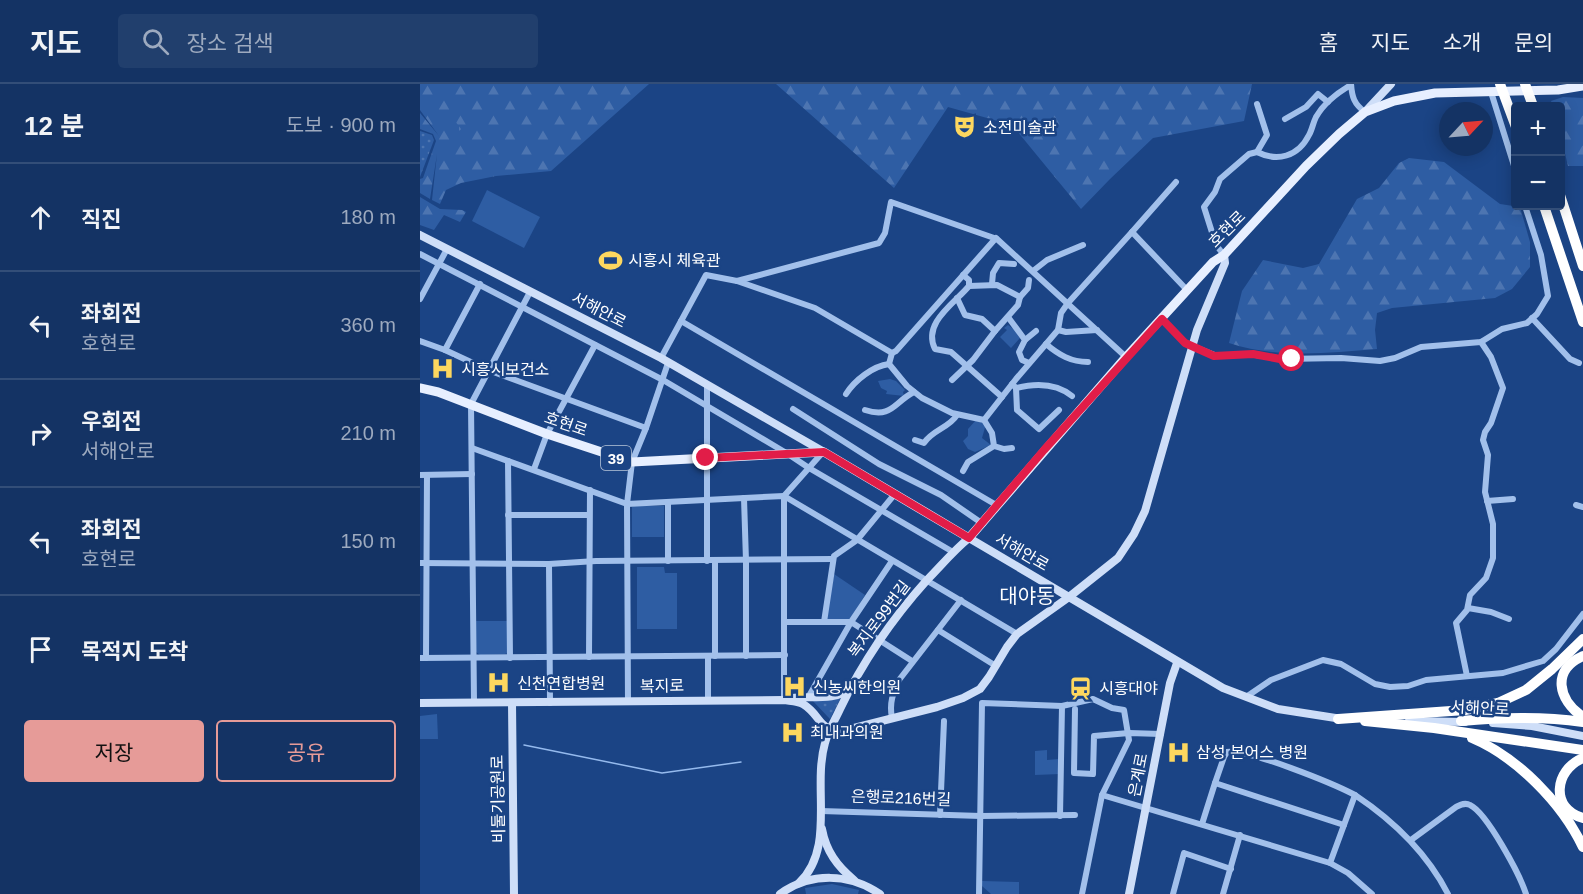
<!DOCTYPE html>
<html lang="ko">
<head>
<meta charset="utf-8">
<style>
  :root { --surface:#143364; --page:#213f6d; --text:#f1f3f6; --muted:#9daabf; --line:#334e78; --accent:#e69b98 }
  body { margin:0; font-family:Arial,"Noto Sans KR",sans-serif; background:var(--page); color:var(--text) }
  .controls { position:absolute; right:18px; top:18px; display:grid; overflow:hidden; border-radius:6px; box-shadow:0 3px 15px #0003 }
  .controls button { width:54px; height:54px; display:grid; place-items:center; padding:0; border:0; border-bottom:2px solid var(--line); background:var(--surface); color:var(--text); font:30px sans-serif }
  .compass { position:absolute; left:1019px; top:18px; width:54px; height:54px; border-radius:50%; background:var(--surface); box-shadow:0 3px 15px #0003; rotate:64deg }
  .stop { position:absolute; width:18px; height:18px; margin:-14px; border:4px solid #e11d48; border-radius:50%; background:#fff }
  .stop.end { background:#e11d48; border-color:#fff; box-shadow:0 2px 6px #0008 }
  .list { margin:0; padding:0; list-style:none }
  h2 { display:flex; justify-content:space-between; align-items:center; height:78px; margin:0; padding:0 24px; font-size:26px }
  h2 small { font-size:20px; font-weight:400; color:var(--muted) }
  .list li { display:grid; grid-template-columns:39px 1fr auto; gap:18px; align-items:center; box-sizing:border-box; height:108px; padding:0 24px; border-top:2px solid var(--line) }
  .list b { display:block; font-size:22px; white-space:nowrap }
  .list p { margin:0; font-size:20px; white-space:nowrap; color:var(--muted) }
  .list em { font-size:20px; font-style:normal; color:var(--muted) }
  .actions { display:flex; gap:12px; padding:18px 24px }
  .actions a { flex:1; padding:14px 0; border:2px solid var(--accent); border-radius:6px; text-align:center; font-size:21px; color:var(--accent) }
  .actions .main { background:var(--accent); color:#111 }
  .icon { flex:none; width:33px; height:33px; fill:none; stroke:currentColor; stroke-width:2; stroke-linecap:round; stroke-linejoin:round }
  .map { position:relative; flex:none; width:1163px; height:810px; overflow:hidden }
  header { display:flex; align-items:center; gap:36px; box-sizing:border-box; height:84px; padding:0 30px; background:var(--surface); border-bottom:2px solid var(--line) }
  header strong { font-size:28px }
  nav { display:flex; gap:33px; margin-inline-start:auto; font-size:21px }
  .search { width:420px; height:54px; background:var(--page); display:flex; align-items:center; gap:15px; box-sizing:border-box; padding:0 21px; border-radius:6px; color:var(--muted); font-size:22px }
  main { display:flex }
  aside { flex:1; background:var(--surface) }
  .map>svg:first-child { display:block }
  .grass { fill:url(#grass-dots) }
  .forest { fill:url(#forest-firs) }
  .cemetery { fill:url(#cemetery-stones) }
  .green { fill:#2e5da3 }
  .lines { fill:none; stroke-linecap:round; stroke-linejoin:round }
  .stream { stroke:#95baed; stroke-width:1.5 }
  .street { stroke:#a2c0eb; stroke-width:6 }
  .secondary { stroke:#cedef8; stroke-width:8 }
  .primary { stroke:#e7efff; stroke-width:9 }
  .highway { stroke:#fff; stroke-width:10 }
  .highway-bridge { stroke:#fff; stroke-width:10 }
  .route { stroke:#e11d48; stroke-width:8 }
  .labels { text-anchor:middle; dominant-baseline:central; stroke-width:5; stroke-linejoin:round; paint-order:stroke }
  .shield { fill:#1b4485; stroke:#bbc7da; stroke-width:1.5 }
  .shield-label { font-size:15px; font-weight:bold; fill:#fff }
  .poi-label { font-size:16px; fill:#fff; stroke:#1b4485; text-anchor:start }
  .street-label { font-size:16px; fill:#fff; stroke:#1b4485 }
  .quarter-label { font-size:20px; fill:#fff; stroke:#1b4485 }
</style>
</head>
<body>
<header>
<strong>지도</strong>
<div class="search"><svg class="icon" aria-label="search" viewBox="0 0 24 24"><circle cx="10" cy="10" r="6"/><path d="M15 15l6 6"/></svg>장소 검색</div>
<nav><a>홈</a><a>지도</a><a>소개</a><a>문의</a></nav>
</header>
<main>
<aside>
<h2>12 분<small>도보 · 900 m</small></h2>
<ul class="list">
<li><svg class="icon" aria-label="ahead" viewBox="0 0 24 24"><path d="M12 20V5M6 11l6-6 6 6"/></svg><div><b>직진</b></div><em>180 m</em></li>
<li><svg class="icon" aria-label="left" viewBox="0 0 24 24"><path d="M17 20v-9H6M10 6l-5 5 5 5"/></svg><div><b>좌회전</b><p>호현로</p></div><em>360 m</em></li>
<li><svg class="icon" aria-label="right" viewBox="0 0 24 24"><path d="M7 20v-9h11M14 6l5 5-5 5"/></svg><div><b>우회전</b><p>서해안로</p></div><em>210 m</em></li>
<li><svg class="icon" aria-label="left" viewBox="0 0 24 24"><path d="M17 20v-9H6M10 6l-5 5 5 5"/></svg><div><b>좌회전</b><p>호현로</p></div><em>150 m</em></li>
<li><svg class="icon" aria-label="arrive" viewBox="0 0 24 24"><path d="M6 21V4h12l-3 4 3 4H6"/></svg><div><b>목적지 도착</b></div></li>
</ul>
<div class="actions"><a class="main">저장</a><a>공유</a></div>
</aside>
<div class="map">
<svg width="1163" height="810" viewBox="0 0 1163 810">
  <defs>
    <pattern id="grass-dots" width="8" height="8" patternUnits="userSpaceOnUse" patternTransform="scale(1.5)"><rect width="8" height="8" fill="#2e5da3"/><path d="M2 2h.1M6 6h.1" fill="none" stroke="#4d75b1" stroke-width="1.8" stroke-linecap="round"/></pattern>
    <pattern id="forest-firs" width="22" height="20" patternUnits="userSpaceOnUse" patternTransform="scale(1.5)"><rect width="22" height="20" fill="#2e5da3"/><path d="M5 1l3.5 6h-7zM16 11l3.5 6h-7z" fill="#4d75b1"/></pattern>
    <pattern id="cemetery-stones" width="16" height="16" patternUnits="userSpaceOnUse" patternTransform="scale(1.5)"><rect width="16" height="16" fill="#2e5da3"/><path d="M2 7V4a2 2 0 0 1 4 0v3zM10 15v-3a2 2 0 0 1 4 0v3z" fill="#4d75b1"/></pattern>
  </defs>
  <rect width="100%" height="100%" fill="#1b4485"/>
  <!-- grass -->
  <g class="grass">
    <path d="M0,47L12,51L14,56L0,93Z"/>
    <path d="M391,615H420L410,635Z"/>
  </g>
  <!-- forest -->
  <g class="forest">
    <path d="M0,0H229L131,87L76,92L41,99L26,106L20,120L12,116L17,70L10,115L0,109V95L3,94L16,57L13,50L0,45V29L19,52L0,26Z"/>
    <path d="M356,0H832L824,37L733,54L690,95L661,125L592,41L528,23L474,104Z"/>
    <path d="M1143,13L1163,14V82H1148L1141,53L1140,22H1133L1131,17Z"/>
    <path d="M989,74L1024,78L1080,120L1100,123L1110,158V183L1092,205L1075,214L972,224L957,229L955,246L957,265C906,269 858,275 809,259L822,207L843,176L883,184L899,180L937,115L959,104L979,79Z"/>
    <path d="M0,113L20,125L42,126L46,128L40,138L24,131L14,146L0,141Z"/>
  </g>
  <!-- cemetery -->
  <path class="cemetery" d="M30,37H35L41,45L37,51H31C28,46 27,42 30,37Z"/>
  <!-- green -->
  <g class="green">
    <path d="M67,106L120,133L104,164L52,137Z"/>
    <path d="M588,241L595,246L600,254L591,264L580,253L587,246L584,244Z"/>
    <path d="M470,295L476,297L485,306L483,308L484,312L466,310L467,307L461,304L458,297Z"/>
    <path d="M556,336L566,340L562,354L571,361L555,368L548,365L543,357L548,352V345Z"/>
    <path d="M214,422H244V453H212V423Z"/>
    <path d="M217,483H244L245,489H257V545H217Z"/>
    <path d="M414,490L445,511L430,536H406Z"/>
    <path d="M56,537H87L88,569L85,570L60,571L56,568Z"/>
    <path d="M17,630L18,655H0V632Z"/>
    <path d="M627,666V676L639,675L640,690L615,691V667Z"/>
    <path d="M562,797L599,798V810H571L562,802Z"/>
    <path d="M412,800L439,806L438,810H386L385,804Z"/>
  </g>
  <g class="lines">
    <!-- stream -->
    <path class="stream" d="M104,661L242,689L321,678"/>
    <!-- street -->
    <g class="street">
      <path d="M931,0C932,13 934,20 945,28"/>
      <path d="M1071,8L1096,88"/>
      <path d="M865,35L886,23L898,10L908,18"/>
      <path d="M837,68L847,51L837,20"/>
      <path d="M712,148L756,98"/>
      <path d="M0,170L243,296L368,370L389,384L533,468"/>
      <path d="M804,171L796,161L784,123L795,108L800,95L829,70L837,68C857,78 878,73 889,51C892,46 893,39 896,33C904,19 917,9 931,1"/>
      <path d="M613,187L627,176L663,161"/>
      <path d="M543,191L549,196V202C535,219 502,239 515,265L531,268L582,313"/>
      <path d="M317,197L395,224L472,269L476,267L576,154"/>
      <path d="M572,200L573,189L579,179L594,180"/>
      <path d="M549,202L577,201L600,213L608,204L609,196"/>
      <path d="M0,215L27,165"/>
      <path d="M588,233L605,256L599,268L602,276L609,279"/>
      <path d="M1112,234L1150,275L1159,279"/>
      <path d="M742,235L765,259L797,272L828,270L864,275L921,274L960,277L975,274L1001,263L1061,258L1082,245L1107,239L1117,230L1128,212L1121,171L1105,122"/>
      <path d="M261,237L578,422"/>
      <path d="M638,246L646,248L677,246"/>
      <path d="M575,247L598,221L600,213"/>
      <path d="M605,256L616,247"/>
      <path d="M0,257L25,266L68,286L226,344"/>
      <path d="M626,260C639,271 651,278 668,278"/>
      <path d="M25,266L60,200"/>
      <path d="M472,269L469,280L487,302L502,314L532,329L564,336L572,349L574,362L584,365L592,364"/>
      <path d="M241,274L286,191L317,197L459,159L465,149L471,118L577,155L706,273"/>
      <path d="M532,296L553,276L575,247L562,235L545,231L537,214"/>
      <path d="M592,300L596,304L597,326L619,345L639,326"/>
      <path d="M596,304C616,299 636,299 652,312"/>
      <path d="M426,310C435,296 453,282 469,280"/>
      <path d="M373,325L459,380L521,411L563,440"/>
      <path d="M445,326C472,335 474,318 494,308"/>
      <path d="M564,336L596,295L638,246L641,229L648,219L712,148L767,206"/>
      <path d="M495,356L504,359C512,346 529,344 537,331"/>
      <path d="M52,364L207,420L364,412L597,550"/>
      <path d="M88,377L90,574"/>
      <path d="M114,385L127,350L175,261"/>
      <path d="M543,387L548,378L574,362"/>
      <path d="M0,391L52,390"/>
      <path d="M324,414L326,477V572"/>
      <path d="M1067,417L1093,415"/>
      <path d="M248,418V477"/>
      <path d="M1156,421L1163,423"/>
      <path d="M88,431H169"/>
      <path d="M287,477V301"/>
      <path d="M295,477V572"/>
      <path d="M0,479L129,480L176,477L413,475"/>
      <path d="M129,480L130,619"/>
      <path d="M1048,524L1071,528L1089,535"/>
      <path d="M365,538H431L492,577"/>
      <path d="M404,538L414,472L437,456L474,411"/>
      <path d="M518,546L576,582"/>
      <path d="M169,573L170,406"/>
      <path d="M288,573V616"/>
      <path d="M0,574L365,571"/>
      <path d="M6,574L7,391"/>
      <path d="M1047,592L1036,539L1047,526L1050,511L1066,494L1073,474V440L1065,408L1068,371L1063,356L1065,348L1071,339L1083,304L1071,273L1061,258"/>
      <path d="M389,612L431,538L472,477"/>
      <path d="M826,613L851,596L903,576L921,580L955,600L970,603L988,602L1006,596L1083,589L1123,577L1136,565L1163,530"/>
      <path d="M364,616V412L403,368"/>
      <path d="M54,618L51,320L110,208"/>
      <path d="M208,618L207,420L212,378L226,344L248,279"/>
      <path d="M655,625L654,689L673,690L674,652L709,649L741,650"/>
      <path d="M472,634C469,619 473,609 479,596L541,516"/>
      <path d="M682,711L910,779L928,789L952,810"/>
      <path d="M401,727L561,732L655,731"/>
      <path d="M520,731L524,637"/>
      <path d="M640,732L642,622"/>
      <path d="M782,740L795,699"/>
      <path d="M924,741L795,699L804,673L807,668C827,664 914,700 935,711"/>
      <path d="M991,756L1036,723C1040,721 1045,718 1050,721C1067,729 1100,791 1106,810"/>
      <path d="M910,779L935,711C974,737 1007,769 1028,810"/>
      <path d="M559,810L562,619L642,622L673,615L692,624L704,626L709,656L682,711L662,810"/>
      <path d="M753,810L764,769L811,785"/>
      <path d="M803,810L820,751"/>
    </g>
    <!-- secondary -->
    <g class="secondary">
      <path d="M945,28L971,0"/>
      <path d="M0,151L241,274L404,368"/>
      <path d="M372,614C388,612 417,616 429,606"/>
      <path d="M0,619L364,616C370,617 378,617 383,620C404,633 396,650 430,645L517,623L543,614L560,605L569,593L587,563L597,550L649,513L698,474L714,450L725,427L777,246L805,179L804,171"/>
      <path d="M92,619L94,810"/>
      <path d="M989,637L1045,638"/>
      <path d="M1073,639L1112,642L1163,652"/>
      <path d="M402,745C406,767 417,782 434,796"/>
      <path d="M379,799C416,764 392,704 405,659C408,647 415,636 420,625C443,577 471,536 507,496C521,482 533,467 549,454L803,604L858,625L922,635"/>
      <path d="M360,810C391,788 429,789 460,810"/>
      <path d="M709,810L750,599L757,579"/>
    </g>
    <!-- primary -->
    <path class="primary" d="M0,304L18,308L127,350L212,378L404,368L549,454L706,273L793,178L804,171L886,82L919,50L945,28L974,17L1015,9L1138,6L1163,2"/>
    <!-- highway -->
    <g class="highway">
      <path d="M1140,111L1163,182"/>
      <path d="M1124,122L1163,238"/>
      <path d="M1163,572C1131,586 1138,616 1163,633"/>
      <path d="M918,635L1045,626L1078,619L1106,606L1132,585L1163,555"/>
      <path d="M945,637L1014,644L1163,666"/>
      <path d="M1041,637C1083,633 1121,632 1163,638"/>
      <path d="M1052,654C1097,673 1142,719 1163,763"/>
      <path d="M1163,674C1134,686 1130,725 1163,734"/>
    </g>
    <!-- highway-bridge -->
    <g class="highway-bridge">
      <path d="M1080,0L1096,43"/>
      <path d="M1105,0L1113,22"/>
    </g>
  </g>
  <g class="lines">
    <!-- route -->
    <path class="route" d="M286,374L404,368L549,454L624,366L742,235L765,259L794,272L833,270L860,275H872"/>
  </g>
  <!-- icons -->
  <defs>
    <symbol id="theatre-bare" viewBox="-9 -9 18 18"><path d="M-5-5.5Q0-4 5-5.5V0Q5 5 0 6Q-5 5-5 0ZM-3.3-2.5H-1v1.5H-3.3ZM1-2.5H3.3v1.5H1ZM-2.8 1Q0 5.5 2.8 1Z" fill="#fdd75f" stroke="#1b4485" stroke-width="2.5" paint-order="stroke"/></symbol>
    <symbol id="stadium-bare" viewBox="-9 -9 18 18"><path d="M0-5a6.5 5 0 1 0 0 10a6.5 5 0 1 0 0-10ZM-3.5-1.8h7v3.6h-7Z" fill="#fdd75f" stroke="#1b4485" stroke-width="2.5" paint-order="stroke"/></symbol>
    <symbol id="hospital-bare" viewBox="-9 -9 18 18"><path d="M-5-5h3v3.5h4V-5h3V5h-3V1.5h-4V5h-3Z" fill="#fdd75f" stroke="#1b4485" stroke-width="2.5" paint-order="stroke"/></symbol>
    <symbol id="station-bare" viewBox="-9 -9 18 18"><path d="M-3-6H3Q5-6 5-4V2Q5 4 3 4L4.5 6H3L1.5 4h-3L-3 6H-4.5L-3 4Q-5 4-5 2V-4Q-5-6-3-6ZM-3.5-4v3h7v-3ZM-3.5 1v1.5H-2V1ZM2 1v1.5H3.5V1Z" fill="#fdd75f" stroke="#1b4485" stroke-width="2.5" paint-order="stroke"/></symbol>
  </defs>
  <g fill-rule="evenodd">
    <use href="#theatre-bare" x="528" y="26" width="33" height="33"/>
    <use href="#stadium-bare" x="174" y="160" width="33" height="33"/>
    <use href="#hospital-bare" x="6" y="268" width="33" height="33"/>
    <use href="#hospital-bare" x="62" y="582" width="33" height="33"/>
    <use href="#hospital-bare" x="358" y="586" width="33" height="33"/>
    <use href="#station-bare" x="644" y="588" width="33" height="33"/>
    <use href="#hospital-bare" x="356" y="632" width="33" height="33"/>
    <use href="#hospital-bare" x="742" y="652" width="33" height="33"/>
  </g>
  <g class="labels">
    <!-- shield labels -->
    <rect class="shield" x="181" y="362" width="30" height="24" rx="4.5"/>
    <g class="shield-label">
      <text x="196" y="374">39</text>
    </g>
    <!-- poi labels -->
    <g class="poi-label">
      <text x="563" y="43">소전미술관</text>
      <text x="208" y="176">시흥시 체육관</text>
      <text x="41" y="285">시흥시보건소</text>
      <text x="97" y="599">신천연합병원</text>
      <text x="393" y="603">신농씨한의원</text>
      <text x="679" y="604">시흥대야</text>
      <text x="390" y="648">최내과의원</text>
      <text x="776" y="668">삼성 본어스 병원</text>
    </g>
    <!-- street labels -->
    <g class="street-label">
      <text transform="translate(807 145) rotate(-45)">호현로</text>
      <text transform="translate(179 226) rotate(27)">서해안로</text>
      <text transform="translate(146 340) rotate(19)">호현로</text>
      <text transform="translate(602 468) rotate(30)">서해안로</text>
      <text transform="translate(459 535) rotate(-53)">복지로99번길</text>
      <text transform="translate(242 602) rotate(-1)">복지로</text>
      <text transform="translate(1060 624) rotate(3)">서해안로</text>
      <text transform="translate(718 691) rotate(-79)">은계로</text>
      <text transform="translate(481 714) rotate(2)">은행로216번길</text>
      <text transform="translate(78 715) rotate(-91)">비둘기공원로</text>
    </g>
    <!-- quarter labels -->
    <g class="quarter-label">
      <text x="607" y="512">대야동</text>
    </g>
  </g>
</svg>
<div class="controls">
<button>+</button>
<button>−</button>
</div>
<svg class="compass" viewBox="-18 -18 36 36"><path d="M0-13l5 13h-10z" fill="#e53935"/><path d="M0 13l5-13h-10z" fill="#9daabf"/></svg>
<div class="stop" style="left:872px;top:275px"></div>
<div class="stop end" style="left:286px;top:374px"></div>
</div>
</main>
</body>
</html>
